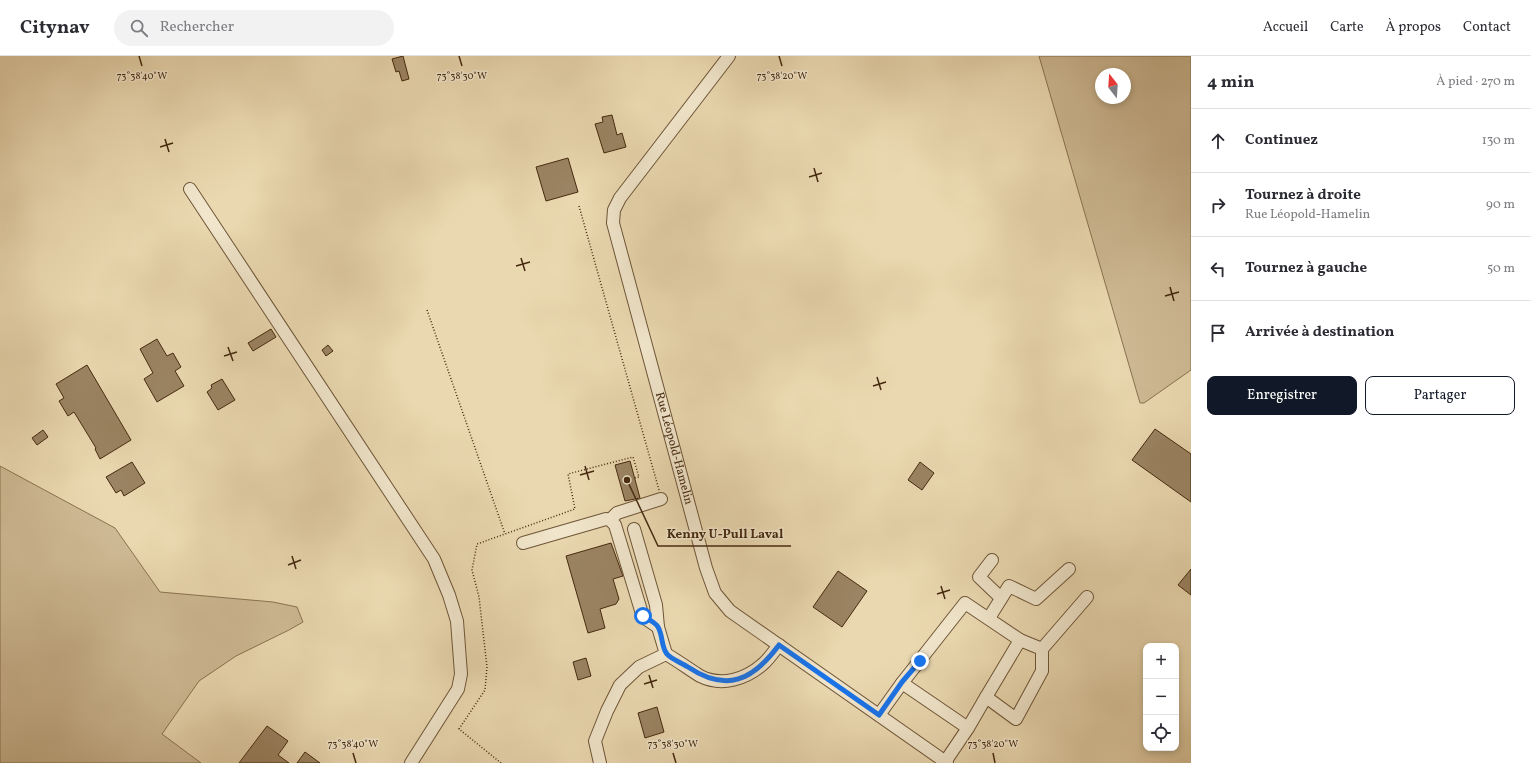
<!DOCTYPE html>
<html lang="fr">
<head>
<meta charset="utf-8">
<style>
  :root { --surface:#fff; --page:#f2f2f3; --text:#2b2b33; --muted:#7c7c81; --line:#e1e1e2; --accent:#111827 }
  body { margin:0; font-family:Vollkorn,serif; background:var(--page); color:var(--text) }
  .controls { position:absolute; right:12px; bottom:12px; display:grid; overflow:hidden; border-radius:8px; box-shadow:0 2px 6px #0003 }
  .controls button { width:36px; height:36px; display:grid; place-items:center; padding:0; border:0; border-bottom:1px solid var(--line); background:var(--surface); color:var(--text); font:20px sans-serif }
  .compass { position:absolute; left:1095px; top:12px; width:36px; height:36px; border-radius:50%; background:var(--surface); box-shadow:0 2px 6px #0003; rotate:343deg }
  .stop { position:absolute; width:12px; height:12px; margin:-9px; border:3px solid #1a73e8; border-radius:50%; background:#fff }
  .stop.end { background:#1a73e8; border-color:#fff; box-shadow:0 1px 4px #0008 }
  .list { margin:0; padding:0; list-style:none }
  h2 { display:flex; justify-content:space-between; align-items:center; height:52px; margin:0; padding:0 16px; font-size:17px }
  h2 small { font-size:13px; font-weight:400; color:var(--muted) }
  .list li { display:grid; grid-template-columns:26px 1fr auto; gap:12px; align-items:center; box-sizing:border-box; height:64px; padding:0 16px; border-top:1px solid var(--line) }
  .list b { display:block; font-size:15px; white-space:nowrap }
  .list p { margin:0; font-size:13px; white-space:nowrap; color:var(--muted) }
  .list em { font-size:13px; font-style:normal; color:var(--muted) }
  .actions { display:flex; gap:8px; padding:12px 16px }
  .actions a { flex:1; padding:9px 0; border:1px solid var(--accent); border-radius:8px; text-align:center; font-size:14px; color:var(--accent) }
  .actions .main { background:var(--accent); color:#fff }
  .icon { flex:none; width:22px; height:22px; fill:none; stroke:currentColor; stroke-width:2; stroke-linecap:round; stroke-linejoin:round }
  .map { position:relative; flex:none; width:1191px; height:707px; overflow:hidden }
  header { display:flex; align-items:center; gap:24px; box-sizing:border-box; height:56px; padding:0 20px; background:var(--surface); border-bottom:1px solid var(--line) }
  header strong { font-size:19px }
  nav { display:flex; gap:22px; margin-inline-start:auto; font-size:14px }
  .search { width:280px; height:36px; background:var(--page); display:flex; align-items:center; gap:10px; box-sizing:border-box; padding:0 14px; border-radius:22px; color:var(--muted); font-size:15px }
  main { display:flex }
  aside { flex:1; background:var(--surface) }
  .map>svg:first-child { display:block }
  .green { fill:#ceba95; stroke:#8a7252; fill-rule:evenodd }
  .building { fill:#9b8463; stroke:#45290f }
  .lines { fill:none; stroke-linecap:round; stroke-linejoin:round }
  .minor-casing { stroke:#6e5537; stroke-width:14 }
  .path { stroke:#45290f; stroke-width:1.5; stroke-dasharray:1 2; stroke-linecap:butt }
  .minor { stroke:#f1e6cc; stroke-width:12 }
  .route { stroke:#1a73e8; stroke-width:5 }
  .ticks { fill:none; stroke:#45290f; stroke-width:1.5 }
  .labels { text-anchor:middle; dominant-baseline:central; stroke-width:3; stroke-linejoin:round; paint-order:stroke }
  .street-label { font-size:12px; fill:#45290f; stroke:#f1e6cc }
  .ticks-label { font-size:10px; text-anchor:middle; fill:#45290f; stroke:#f1e6cc; stroke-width:3; stroke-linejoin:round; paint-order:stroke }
  .leader { fill:none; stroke:#45290f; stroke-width:1.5 }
  .callout-dot { fill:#45290f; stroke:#f1e6cc; stroke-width:1.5 }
  .callout-label { font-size:13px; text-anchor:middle; font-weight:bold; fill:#45290f; stroke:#f1e6cc; stroke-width:3; stroke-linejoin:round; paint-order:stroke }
</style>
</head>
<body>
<header>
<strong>Citynav</strong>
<div class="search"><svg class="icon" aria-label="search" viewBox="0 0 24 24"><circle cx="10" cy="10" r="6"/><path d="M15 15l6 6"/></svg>Rechercher</div>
<nav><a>Accueil</a><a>Carte</a><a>À propos</a><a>Contact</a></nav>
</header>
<main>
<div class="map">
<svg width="1191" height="707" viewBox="0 0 1191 707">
  <rect width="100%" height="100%" fill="#ead8b0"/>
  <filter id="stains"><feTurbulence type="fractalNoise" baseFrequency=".005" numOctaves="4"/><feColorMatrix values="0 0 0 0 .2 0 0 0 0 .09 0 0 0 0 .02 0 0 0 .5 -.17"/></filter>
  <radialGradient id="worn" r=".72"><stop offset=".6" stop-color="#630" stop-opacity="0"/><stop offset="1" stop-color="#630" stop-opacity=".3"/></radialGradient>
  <!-- green -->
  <g class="green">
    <path d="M1039,0H1191V314L1144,347H1140ZM1101,18H1125V42H1101Z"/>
    <path d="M0,410L115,472L160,536L273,546L297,551L303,566L289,574L236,600L199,625L162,678L201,707H0Z"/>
  </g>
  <!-- building -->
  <g class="building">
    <path d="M403,0L409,23L402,25L399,15L396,16L392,3Z"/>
    <path d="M612,59L617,79L622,77L626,91L604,97L595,68L603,66L602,61Z"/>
    <path d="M568,102L578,136L546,145L536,111Z"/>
    <path d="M271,273L276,281L253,295L248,287Z"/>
    <path d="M157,283L167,300L173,297L181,311L175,315L184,330L157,346L144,323L153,317L140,293Z"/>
    <path d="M328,289L333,295L326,300L322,294Z"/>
    <path d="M87,309L131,384L100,403L95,393L96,392L74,356L68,360L59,345L64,342L56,328Z"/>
    <path d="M222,323L235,344L218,354L207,336L212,332L211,329Z"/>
    <path d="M1155,373L1191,398V446L1132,404Z"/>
    <path d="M43,374L48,381L37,389L32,382Z"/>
    <path d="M630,405L640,442L625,445L615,409Z"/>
    <path d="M132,406L145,427L124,440L121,434L116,437L106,421Z"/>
    <path d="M920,406L934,417L922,434L908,424Z"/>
    <path d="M611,487L623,520L613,523L619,543L616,548L600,553L605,572L588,577L566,500Z"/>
    <path d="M1191,513V539L1178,529Z"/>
    <path d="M838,515L867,535L842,571L813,551Z"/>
    <path d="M586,602L591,620L578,624L573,606Z"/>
    <path d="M657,651L664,676L645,682L638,657Z"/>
    <path d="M267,670L288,685L278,699L289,707H239Z"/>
    <path d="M305,696L320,707H297Z"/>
  </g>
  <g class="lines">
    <defs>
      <g id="minor">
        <path id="s1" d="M729,0L620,142L614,154L613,167L706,512L715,537L730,555L947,707"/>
        <path d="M190,133L434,503L449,539L457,565L461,618L458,633L411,707"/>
        <path d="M610,464L617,457L661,443"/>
        <path d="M523,487L606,463L610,464L615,469L643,561L658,571"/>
        <path d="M992,504L979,521L1001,542"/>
        <path d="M989,562L1009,530L1036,543L1069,513"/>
        <path d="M1020,584L1042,593"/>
        <path d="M666,598C678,605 689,613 700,620C722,631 746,623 763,608C769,603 774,595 779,589"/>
        <path d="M902,627L965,547L1020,584L986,641L1016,663L1042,615V593L1087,541"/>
        <path d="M879,659L902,627L968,672L945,706"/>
        <path d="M968,672L986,641"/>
        <path d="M600,707L595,685L607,655L620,629L639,611L666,598L658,571L656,549L634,473"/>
      </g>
    </defs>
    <!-- minor casing -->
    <use href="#minor" class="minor-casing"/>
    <!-- path -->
    <g class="path">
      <path d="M579,150L659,434"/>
      <path d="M427,254L505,478"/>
      <path d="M501,707L459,673L485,634L487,611L479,541L472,514L477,488L575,453L568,418L633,401L639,421L635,422"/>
    </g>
    <!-- minor -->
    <use href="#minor" class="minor"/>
  </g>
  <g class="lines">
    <!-- route -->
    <path class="route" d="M643,560C648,563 656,567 658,571C663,579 661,591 667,598C671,603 682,607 688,611C727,637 753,624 779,589L879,659L902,626L920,605"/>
  </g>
  <!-- ticks -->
  <path class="ticks" d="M139,0L142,10M459,0L462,10M779,0L782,10M165,83L169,96M160,91L173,87M814,112L818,126M809,121L822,117M521,202L525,215M516,210L530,206M1170,231L1174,245M1165,240L1179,236M228,291L233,305M224,300L237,296M877,321L881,334M873,330L886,326M585,410L589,424M580,419L594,415M292,500L296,513M288,509L301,504M941,530L945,543M937,538L950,534M649,619L653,632M644,628L657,624M353,697L356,707M673,697L676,707M993,697L995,707"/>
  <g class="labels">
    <!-- street labels -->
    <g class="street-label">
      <text stroke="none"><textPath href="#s1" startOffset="439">Rue Léopold-Hamelin</textPath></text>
    </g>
  </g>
  <g class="ticks-label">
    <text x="142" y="23">73°38'40"W</text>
    <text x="462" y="23">73°38'30"W</text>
    <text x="782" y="23">73°38'20"W</text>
    <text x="353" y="691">73°38'40"W</text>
    <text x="673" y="691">73°38'30"W</text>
    <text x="993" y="691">73°38'20"W</text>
  </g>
  <!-- callouts -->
  <path class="leader" d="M627 424L658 490H791"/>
  <circle class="callout-dot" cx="627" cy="424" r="4"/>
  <g class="callout-label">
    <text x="725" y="482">Kenny U-Pull Laval</text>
  </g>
  <rect width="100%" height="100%" filter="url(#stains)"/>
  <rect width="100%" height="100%" fill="url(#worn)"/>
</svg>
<div class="controls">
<button>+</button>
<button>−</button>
<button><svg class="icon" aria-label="locate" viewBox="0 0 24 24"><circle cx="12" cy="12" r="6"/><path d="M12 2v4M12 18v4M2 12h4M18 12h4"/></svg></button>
</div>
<svg class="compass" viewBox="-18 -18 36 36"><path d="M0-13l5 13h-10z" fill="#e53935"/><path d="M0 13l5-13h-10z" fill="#7c7c81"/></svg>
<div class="stop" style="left:643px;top:560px"></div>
<div class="stop end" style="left:920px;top:605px"></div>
</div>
<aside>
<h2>4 min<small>À pied · 270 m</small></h2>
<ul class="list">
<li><svg class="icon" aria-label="ahead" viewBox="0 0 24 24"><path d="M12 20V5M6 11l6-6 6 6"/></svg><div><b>Continuez</b></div><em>130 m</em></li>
<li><svg class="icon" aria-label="right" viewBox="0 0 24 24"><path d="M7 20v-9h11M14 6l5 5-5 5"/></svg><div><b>Tournez à droite</b><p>Rue Léopold-Hamelin</p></div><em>90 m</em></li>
<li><svg class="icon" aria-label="left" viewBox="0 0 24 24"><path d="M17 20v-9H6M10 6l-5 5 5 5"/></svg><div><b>Tournez à gauche</b></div><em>50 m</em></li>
<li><svg class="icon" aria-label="arrive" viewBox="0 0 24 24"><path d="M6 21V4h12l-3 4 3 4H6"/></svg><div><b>Arrivée à destination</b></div></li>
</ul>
<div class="actions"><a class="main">Enregistrer</a><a>Partager</a></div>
</aside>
</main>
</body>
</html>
